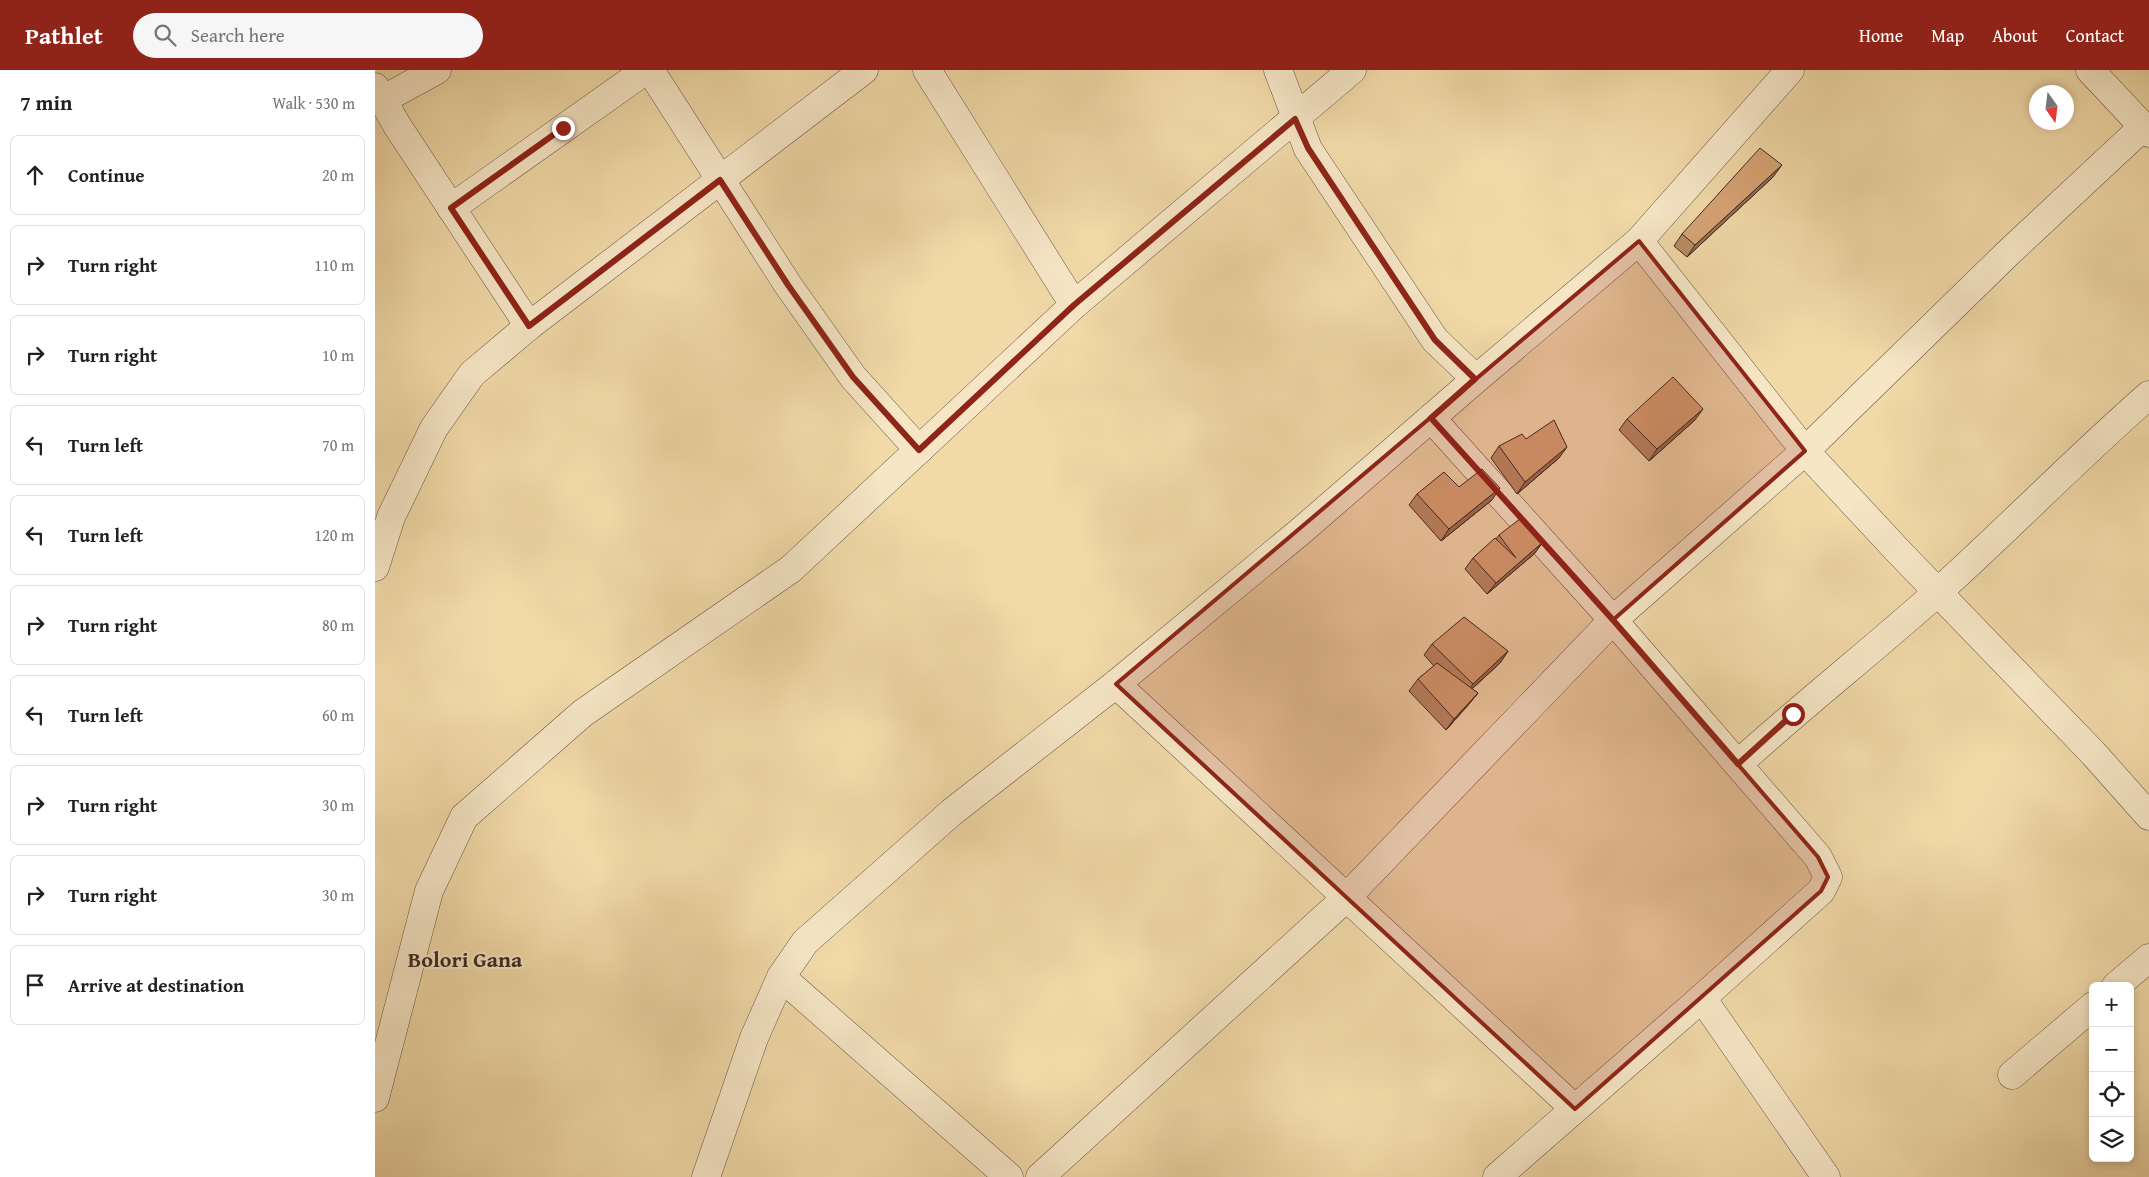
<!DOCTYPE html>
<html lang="en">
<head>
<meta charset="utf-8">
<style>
  :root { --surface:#fff; --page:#f6f6f6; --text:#202124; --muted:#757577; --line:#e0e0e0; --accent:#8f2418 }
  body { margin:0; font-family:"Gentium Book Plus",serif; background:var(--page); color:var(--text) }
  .controls { position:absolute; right:15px; bottom:15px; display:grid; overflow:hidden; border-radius:8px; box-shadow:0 2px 8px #0003 }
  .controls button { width:45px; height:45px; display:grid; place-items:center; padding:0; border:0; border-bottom:1px solid var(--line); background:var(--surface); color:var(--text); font:25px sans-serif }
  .compass { position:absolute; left:1654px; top:15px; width:45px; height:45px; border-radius:50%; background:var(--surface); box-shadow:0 2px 8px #0003; rotate:166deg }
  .stop { position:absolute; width:15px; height:15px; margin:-11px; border:4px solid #8f2418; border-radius:50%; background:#fff }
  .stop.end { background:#8f2418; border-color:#fff; box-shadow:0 1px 5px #0008 }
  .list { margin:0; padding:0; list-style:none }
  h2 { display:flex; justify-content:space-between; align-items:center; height:65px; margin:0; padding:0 20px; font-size:21px }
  h2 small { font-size:16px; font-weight:400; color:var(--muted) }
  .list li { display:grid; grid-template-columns:32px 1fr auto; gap:15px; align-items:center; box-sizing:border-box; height:80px; margin:0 10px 10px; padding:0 10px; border:1px solid var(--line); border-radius:8px }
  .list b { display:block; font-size:19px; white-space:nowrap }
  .list em { font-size:16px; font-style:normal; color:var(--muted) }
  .icon { flex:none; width:28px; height:28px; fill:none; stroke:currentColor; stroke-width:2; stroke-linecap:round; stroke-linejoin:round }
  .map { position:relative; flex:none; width:1774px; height:1107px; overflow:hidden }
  header { display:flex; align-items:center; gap:30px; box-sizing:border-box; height:70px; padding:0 25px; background:var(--accent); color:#fff }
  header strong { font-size:24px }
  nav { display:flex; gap:28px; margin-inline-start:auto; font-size:18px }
  .search { width:350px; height:45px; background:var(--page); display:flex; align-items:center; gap:12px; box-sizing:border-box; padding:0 18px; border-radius:28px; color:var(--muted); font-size:19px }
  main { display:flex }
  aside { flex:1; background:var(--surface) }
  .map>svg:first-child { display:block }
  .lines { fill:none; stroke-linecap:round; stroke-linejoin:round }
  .minor-casing { stroke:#695644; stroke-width:29 }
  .tertiary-casing { stroke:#695644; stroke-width:29 }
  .minor { stroke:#f6e6c6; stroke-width:28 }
  .tertiary { stroke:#f6e6c6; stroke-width:28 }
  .wall { fill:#b88c64; stroke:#3c2a22 }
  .shaded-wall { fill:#967251; stroke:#3c2a22 }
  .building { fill:#d6a374; stroke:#3c2a22 }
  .route { stroke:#8f2418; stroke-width:6 }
  .marked { fill:#8f2418; fill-opacity:0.2; stroke:#8f2418; stroke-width:4; stroke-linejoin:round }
  .labels { text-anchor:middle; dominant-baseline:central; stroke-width:4; stroke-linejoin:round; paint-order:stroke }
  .district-label { font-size:22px; font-weight:bold; fill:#3c2a22; stroke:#f6e6c6 }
</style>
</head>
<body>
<header>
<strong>Pathlet</strong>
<div class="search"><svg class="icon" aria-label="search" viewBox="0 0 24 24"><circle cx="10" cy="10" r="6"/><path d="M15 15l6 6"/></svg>Search here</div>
<nav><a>Home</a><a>Map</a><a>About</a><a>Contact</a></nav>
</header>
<main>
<aside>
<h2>7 min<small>Walk · 530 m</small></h2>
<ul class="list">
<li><svg class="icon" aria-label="ahead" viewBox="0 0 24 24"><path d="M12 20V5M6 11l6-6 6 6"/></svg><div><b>Continue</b></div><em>20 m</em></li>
<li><svg class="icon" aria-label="right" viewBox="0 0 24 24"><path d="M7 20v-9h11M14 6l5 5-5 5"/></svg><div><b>Turn right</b></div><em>110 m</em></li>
<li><svg class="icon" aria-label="right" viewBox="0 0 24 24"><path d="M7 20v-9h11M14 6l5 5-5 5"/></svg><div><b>Turn right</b></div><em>10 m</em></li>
<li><svg class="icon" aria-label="left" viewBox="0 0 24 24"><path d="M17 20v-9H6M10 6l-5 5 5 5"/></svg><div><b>Turn left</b></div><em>70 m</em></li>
<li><svg class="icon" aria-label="left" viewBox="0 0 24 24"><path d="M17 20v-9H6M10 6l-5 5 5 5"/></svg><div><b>Turn left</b></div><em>120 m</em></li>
<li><svg class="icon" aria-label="right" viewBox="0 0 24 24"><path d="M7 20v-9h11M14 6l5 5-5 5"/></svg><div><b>Turn right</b></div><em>80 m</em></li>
<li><svg class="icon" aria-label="left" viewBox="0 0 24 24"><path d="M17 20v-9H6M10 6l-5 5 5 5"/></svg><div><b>Turn left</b></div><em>60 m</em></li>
<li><svg class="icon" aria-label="right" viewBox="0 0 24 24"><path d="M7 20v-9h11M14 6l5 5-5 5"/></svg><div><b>Turn right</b></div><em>30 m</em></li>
<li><svg class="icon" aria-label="right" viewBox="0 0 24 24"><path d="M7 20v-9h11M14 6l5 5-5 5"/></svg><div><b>Turn right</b></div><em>30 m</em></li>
<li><svg class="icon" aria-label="arrive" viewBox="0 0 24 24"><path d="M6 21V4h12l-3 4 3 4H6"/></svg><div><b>Arrive at destination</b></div></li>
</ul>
</aside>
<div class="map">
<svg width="1774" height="1107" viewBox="0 0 1774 1107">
  <rect width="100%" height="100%" fill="#f1d9a8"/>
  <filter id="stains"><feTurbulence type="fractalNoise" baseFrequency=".004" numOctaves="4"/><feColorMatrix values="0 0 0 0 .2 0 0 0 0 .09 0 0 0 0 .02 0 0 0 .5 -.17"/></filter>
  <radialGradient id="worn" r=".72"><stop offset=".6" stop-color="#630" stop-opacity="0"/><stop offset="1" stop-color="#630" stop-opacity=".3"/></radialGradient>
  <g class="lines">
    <defs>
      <g id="minor">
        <path d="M275,0L413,215L478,307L544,380"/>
        <path d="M552,0L699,235"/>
        <path d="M903,0L933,79L1060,270L1101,309"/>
        <path d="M1715,0L1774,63"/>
        <path d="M0,17L23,57L154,256"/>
        <path d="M7,30L62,0"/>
        <path d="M76,138L271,0"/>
        <path d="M1264,171L1430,381L1523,481L1718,683L1774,746"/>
        <path d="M1056,348L1238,550L1443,787L1453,807L1446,821L1327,928L1122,1107"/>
        <path d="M0,497L16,447L59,358L97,304L154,256L489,0"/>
        <path d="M741,614L1200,1039"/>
        <path d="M1363,694C1428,635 1498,580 1564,521C1635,457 1702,388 1774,325"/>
        <path d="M406,907L634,1107"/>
        <path d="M1741,916L1774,888"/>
        <path d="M1327,928L1451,1107"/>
        <path d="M1637,1005L1718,936"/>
        <path d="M0,1028L54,821L89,747L208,643L416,499L699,235L977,0"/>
        <path d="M665,1107L971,828L1238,550L1430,381L1632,184L1768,57"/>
      </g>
      <path id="tertiary" d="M331,1107L379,968L406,907L430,872L577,742L741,614L926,461L1101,309L1264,171L1415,0"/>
    </defs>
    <!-- minor casing -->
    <use href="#minor" class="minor-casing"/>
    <!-- tertiary casing -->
    <use href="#tertiary" class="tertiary-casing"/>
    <!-- minor -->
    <use href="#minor" class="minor"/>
    <!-- tertiary -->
    <use href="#tertiary" class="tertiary"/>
  </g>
  <!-- wall -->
  <g class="wall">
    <path d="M1398,107L1312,187L1299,176L1307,164Z"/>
    <path d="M1252,349L1320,350L1274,391L1244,360Z"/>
    <path d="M1151,369L1184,388L1142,424L1116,388L1124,376Z"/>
    <path d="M1084,417L1117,430L1066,471L1034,435L1042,424Z"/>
    <path d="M1124,465L1168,472L1159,484L1112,524L1090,499L1098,488L1121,469Z"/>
    <path d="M1057,574L1133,581L1125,593L1097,619L1103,623L1094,634L1071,660L1034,621L1043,609L1059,596L1049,585Z"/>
  </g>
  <!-- shaded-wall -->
  <g class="shaded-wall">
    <path d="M1407,95L1398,107L1312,187L1320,175Z"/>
    <path d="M1328,339L1320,350L1274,391L1282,379Z"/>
    <path d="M1192,377L1184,388L1142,424L1150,412Z"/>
    <path d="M1125,418L1117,430L1066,471L1074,459Z"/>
    <path d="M1168,472L1159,484L1112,524L1121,513Z"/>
    <path d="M1133,581L1125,593L1090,625L1098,614Z"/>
    <path d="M1103,623L1094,634L1071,660L1079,649Z"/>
  </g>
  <!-- building -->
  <g class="building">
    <path d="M1385,78L1407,95L1320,175L1307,164Z"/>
    <path d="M1298,307L1328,339L1282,379L1252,349Z"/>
    <path d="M1179,350L1192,377L1150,412L1124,376L1147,364L1151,369Z"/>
    <path d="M1107,399L1125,418L1074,459L1042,424L1069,402L1084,417Z"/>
    <path d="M1146,448L1168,472L1121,513L1098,488L1120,468L1141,488L1124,465Z"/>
    <path d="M1089,547L1133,581L1098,614L1057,574Z"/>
    <path d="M1062,593L1103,623L1079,649L1043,609Z"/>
  </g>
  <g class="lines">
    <!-- route -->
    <path class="route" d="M188,58L76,138L154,256L345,110L413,215L478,307L544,380L699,235L920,49L933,78L1060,270L1100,309L1056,348L1238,550L1363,694L1418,644"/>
  </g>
  <!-- marked area -->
  <path class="marked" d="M1264,171L1430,381L1238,550L1443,787L1453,807L1446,821L1200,1039L741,614Z"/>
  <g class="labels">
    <!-- district labels -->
    <g class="district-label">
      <text x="90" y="889">Bolori Gana</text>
    </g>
  </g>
  <rect width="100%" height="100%" filter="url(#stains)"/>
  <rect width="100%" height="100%" fill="url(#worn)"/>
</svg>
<div class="controls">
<button>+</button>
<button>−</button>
<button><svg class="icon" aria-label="locate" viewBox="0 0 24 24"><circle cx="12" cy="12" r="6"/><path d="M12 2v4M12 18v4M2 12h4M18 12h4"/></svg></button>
<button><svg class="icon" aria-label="layers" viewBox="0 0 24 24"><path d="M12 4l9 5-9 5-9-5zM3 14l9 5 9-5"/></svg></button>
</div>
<svg class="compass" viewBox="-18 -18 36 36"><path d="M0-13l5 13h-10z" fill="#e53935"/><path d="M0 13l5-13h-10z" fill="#757577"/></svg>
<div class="stop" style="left:1418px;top:644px"></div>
<div class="stop end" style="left:188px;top:58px"></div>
</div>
</main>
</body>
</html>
